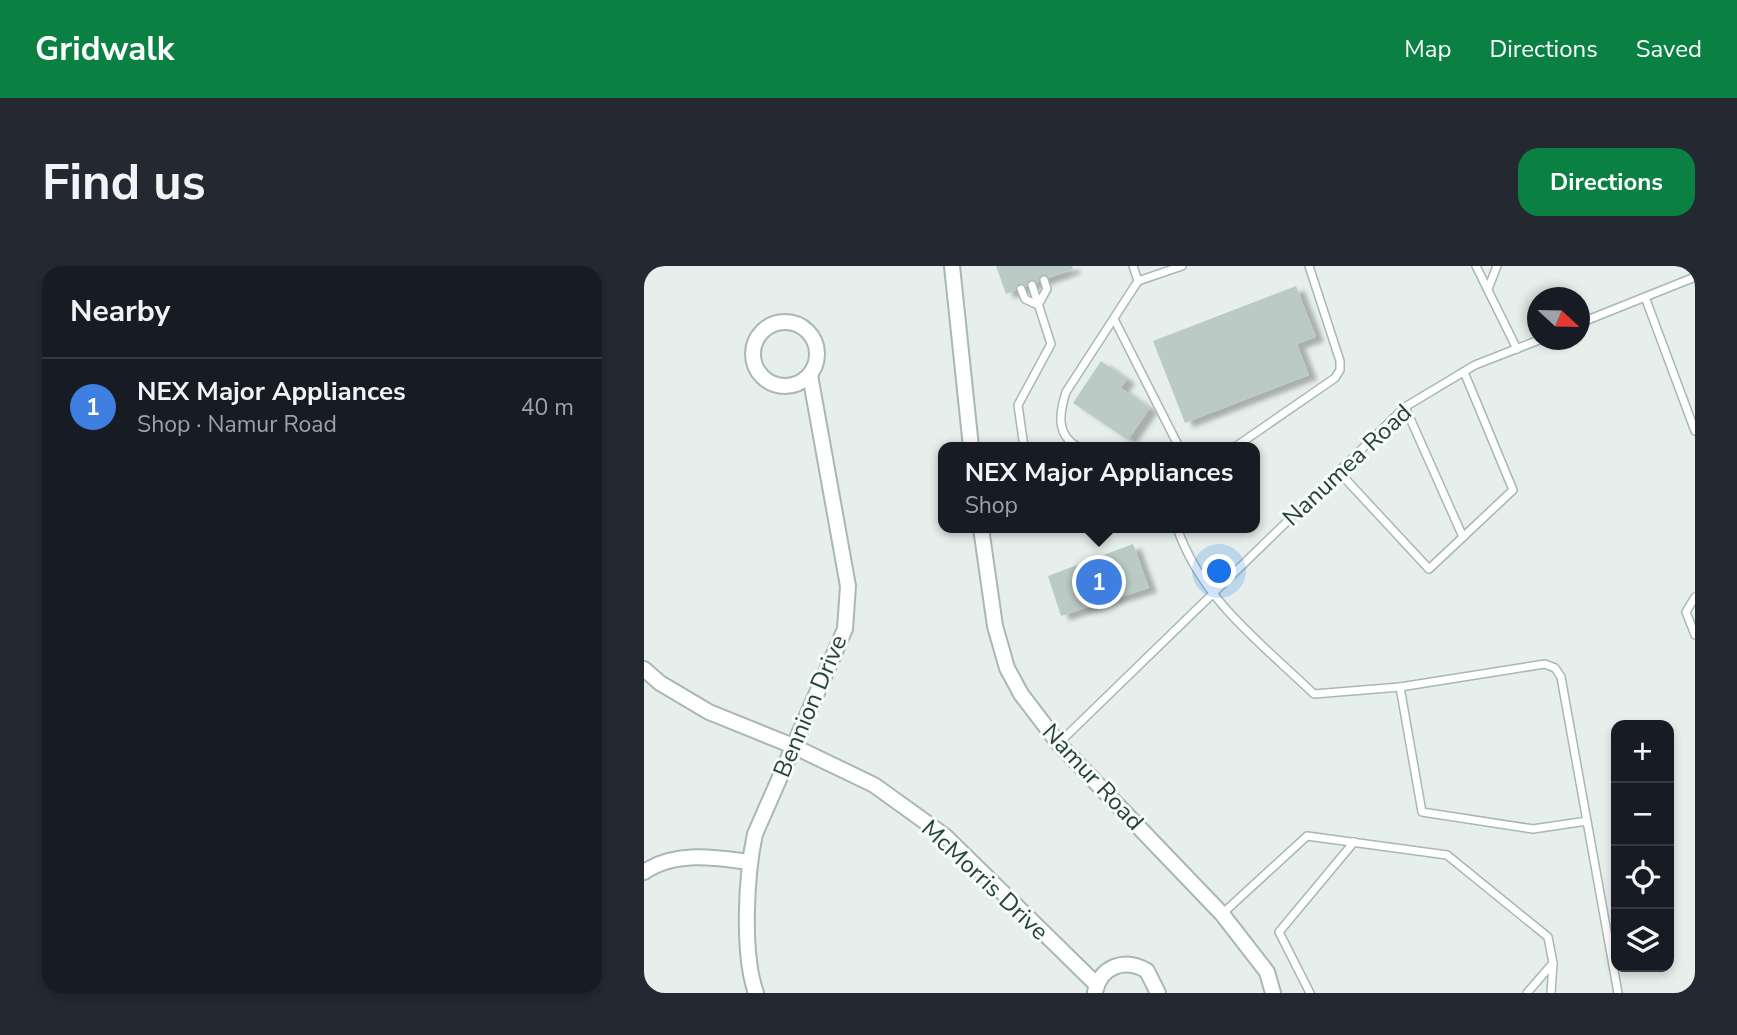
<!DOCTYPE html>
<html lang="en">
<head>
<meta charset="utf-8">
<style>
  :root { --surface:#171b24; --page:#242831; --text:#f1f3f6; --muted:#9ea1a6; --line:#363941; --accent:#0b8043 }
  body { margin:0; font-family:"Nunito Sans",sans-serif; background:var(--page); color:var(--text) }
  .controls { position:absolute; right:21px; bottom:21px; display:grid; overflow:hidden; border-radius:14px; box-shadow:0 4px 10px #0003 }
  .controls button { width:63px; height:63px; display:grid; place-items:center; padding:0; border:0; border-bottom:2px solid var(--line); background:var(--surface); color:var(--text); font:35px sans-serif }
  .compass { position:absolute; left:883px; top:21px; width:63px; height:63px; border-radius:50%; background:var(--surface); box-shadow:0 4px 10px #0003; rotate:112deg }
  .you { position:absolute; left:576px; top:306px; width:24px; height:24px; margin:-18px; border:5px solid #fff; border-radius:50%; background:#1a73e8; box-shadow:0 0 0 10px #1a73e833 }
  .badge { display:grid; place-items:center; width:46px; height:46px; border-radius:50%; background:var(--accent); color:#fff; font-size:23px; font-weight:700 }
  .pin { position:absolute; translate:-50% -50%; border:4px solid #fff; box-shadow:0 2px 7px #0006 }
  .popup { position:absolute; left:294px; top:176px; width:322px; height:91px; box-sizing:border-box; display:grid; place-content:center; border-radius:14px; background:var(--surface); filter:drop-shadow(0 2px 5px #0005); font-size:23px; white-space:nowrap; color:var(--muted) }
  .popup b { font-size:26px; color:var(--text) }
  .popup::after { content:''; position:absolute; left:50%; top:100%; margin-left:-14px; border:14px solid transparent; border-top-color:var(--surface) }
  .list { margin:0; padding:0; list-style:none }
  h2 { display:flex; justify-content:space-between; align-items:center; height:91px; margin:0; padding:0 28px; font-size:30px }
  h2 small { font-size:23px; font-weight:400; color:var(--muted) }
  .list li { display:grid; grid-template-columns:46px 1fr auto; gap:21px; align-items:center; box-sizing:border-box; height:98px; padding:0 28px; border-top:2px solid var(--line) }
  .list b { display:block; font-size:26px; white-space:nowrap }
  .list p { margin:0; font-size:23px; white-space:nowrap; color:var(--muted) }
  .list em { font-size:23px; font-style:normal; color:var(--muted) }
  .icon { flex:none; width:38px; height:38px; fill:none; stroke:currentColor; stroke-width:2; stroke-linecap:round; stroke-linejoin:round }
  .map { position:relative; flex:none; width:1051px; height:727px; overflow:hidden; border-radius:21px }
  header { display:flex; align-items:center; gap:42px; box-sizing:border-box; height:98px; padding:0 35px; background:var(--accent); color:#fff }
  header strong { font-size:33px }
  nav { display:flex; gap:38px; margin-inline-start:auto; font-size:24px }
  .intro { display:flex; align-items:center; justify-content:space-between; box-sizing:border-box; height:168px; padding:0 42px }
  h1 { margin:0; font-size:49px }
  .button { padding:18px 32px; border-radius:21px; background:var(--accent); color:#fff; font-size:24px; font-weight:700 }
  main { display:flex; gap:42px; padding:0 42px }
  aside { flex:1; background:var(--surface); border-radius:21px; box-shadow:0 4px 10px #0003 }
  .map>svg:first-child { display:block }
  .building { fill:#bbcac4; filter:url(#shadow) }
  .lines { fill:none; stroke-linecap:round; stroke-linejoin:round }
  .service-casing { stroke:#a8b8b2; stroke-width:10 }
  .minor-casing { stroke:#a8b8b2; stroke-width:18 }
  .service { stroke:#fff; stroke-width:7 }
  .minor { stroke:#fff; stroke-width:14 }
  .labels { text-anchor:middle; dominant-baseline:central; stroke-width:6; stroke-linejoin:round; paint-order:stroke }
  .street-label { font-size:24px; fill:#24423a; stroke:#f7fbf9 }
</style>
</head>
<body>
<header>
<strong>Gridwalk</strong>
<nav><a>Map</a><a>Directions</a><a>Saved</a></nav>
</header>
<div class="intro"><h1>Find us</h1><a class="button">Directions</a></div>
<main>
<aside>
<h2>Nearby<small></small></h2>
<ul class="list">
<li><span class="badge" style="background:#3f7fe0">1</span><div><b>NEX Major Appliances</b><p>Shop · Namur Road</p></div><em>40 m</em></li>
</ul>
</aside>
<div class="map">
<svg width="1051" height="727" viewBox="0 0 1051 727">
  <defs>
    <filter id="shadow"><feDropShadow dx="8" dy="4.5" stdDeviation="2" flood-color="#0004"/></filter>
  </defs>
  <rect width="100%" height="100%" fill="#e6efeb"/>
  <!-- building -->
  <g class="building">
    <path d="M352,0H428L429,3L362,28Z"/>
    <path d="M652,20L672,71L653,78L665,109L541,157L509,75Z"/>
    <path d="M457,95L483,113L477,122L506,142L484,174L429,137Z"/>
    <path d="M489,278L505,322L417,350L404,310Z"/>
  </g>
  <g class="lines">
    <defs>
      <g id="service">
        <path d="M832,0L873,83"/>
        <path d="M494,15L538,0"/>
        <path d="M377,23L381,33L394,39L403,23L400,14"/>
        <path d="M844,23L853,0"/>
        <path d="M1001,31L1051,165"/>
        <path d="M470,53L535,181"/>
        <path d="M936,57L1051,11"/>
        <path d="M761,141L819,271L869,224L820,106"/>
        <path d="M380,181L374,139L407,78L388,19"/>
        <path d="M434,181C412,169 415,148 422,126L494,15L489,0"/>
        <path d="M591,181L691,112L696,104V95L665,0"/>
        <path d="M694,205L785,303L819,271"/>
        <path d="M533,262C559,335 615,375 670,428L756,421"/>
        <path d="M1051,331L1042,346L1051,369"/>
        <path d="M415,477L761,141L831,99L895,74"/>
        <path d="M943,555L889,563L778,546L756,421L901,398L911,402L917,411L974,727"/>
        <path d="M578,648L663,570L803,589L904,671L909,697L907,727"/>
        <path d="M666,727L635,666L710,576"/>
        <path d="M883,727L909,697"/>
      </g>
      <g id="minor">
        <path d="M308,0L327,181"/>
        <circle cx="141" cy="88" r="32"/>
        <path d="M337,262L351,360L363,402L377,428L415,478L578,648L623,706L629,727"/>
        <path d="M0,403L16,417L65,446L149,480L230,519L301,570L453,719"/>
        <path d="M0,606C31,585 70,591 105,596"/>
        <path d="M451,726C457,699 482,692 503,705L514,727"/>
        <path d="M112,727C98,688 102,609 111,568L201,363L204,320L166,109"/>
      </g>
    </defs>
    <!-- service casing -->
    <use href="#service" class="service-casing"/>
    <!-- minor casing -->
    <use href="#minor" class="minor-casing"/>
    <!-- service -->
    <use href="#service" class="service"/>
    <!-- minor -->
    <use href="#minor" class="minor"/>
  </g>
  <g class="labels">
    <!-- street labels -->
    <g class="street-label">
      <text transform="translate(703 199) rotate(-43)">Nanumea Road</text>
      <text transform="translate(166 440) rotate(-67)">Bennion Drive</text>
      <text transform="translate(449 511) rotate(47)">Namur Road</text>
      <text transform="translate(341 614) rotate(43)">McMorris Drive</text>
    </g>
  </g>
</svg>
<div class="controls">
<button>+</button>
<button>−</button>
<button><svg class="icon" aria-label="locate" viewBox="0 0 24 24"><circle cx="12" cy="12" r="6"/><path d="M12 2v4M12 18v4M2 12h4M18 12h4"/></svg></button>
<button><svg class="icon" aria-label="layers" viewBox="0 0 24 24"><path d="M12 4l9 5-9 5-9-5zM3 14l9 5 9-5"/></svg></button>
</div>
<svg class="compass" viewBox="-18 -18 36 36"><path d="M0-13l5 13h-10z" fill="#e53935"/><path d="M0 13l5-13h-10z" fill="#9ea1a6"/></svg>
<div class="you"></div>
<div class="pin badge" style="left:455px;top:316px;background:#3f7fe0">1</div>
<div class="popup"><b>NEX Major Appliances</b>Shop</div>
</div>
</main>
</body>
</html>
